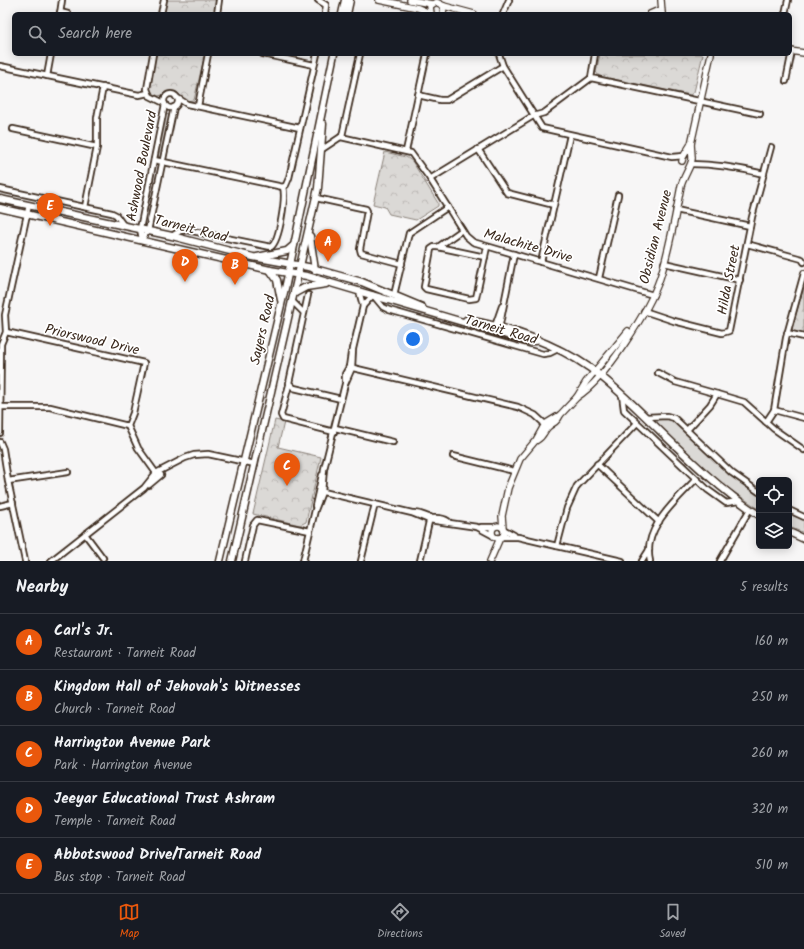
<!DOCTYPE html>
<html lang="en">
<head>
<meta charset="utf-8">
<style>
  :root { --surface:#171b24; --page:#242831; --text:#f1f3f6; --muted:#9ea1a6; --line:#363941; --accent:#ea580c }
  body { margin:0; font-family:Kalam,sans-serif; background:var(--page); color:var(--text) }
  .controls { position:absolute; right:12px; bottom:12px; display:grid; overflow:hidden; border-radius:6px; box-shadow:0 2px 10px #0003 }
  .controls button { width:36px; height:36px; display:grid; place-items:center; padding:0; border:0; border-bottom:1px solid var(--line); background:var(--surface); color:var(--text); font:20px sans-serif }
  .you { position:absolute; left:413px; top:339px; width:14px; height:14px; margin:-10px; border:3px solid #fff; border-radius:50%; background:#1a73e8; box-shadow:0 0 0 6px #1a73e833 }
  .badge { display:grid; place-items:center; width:26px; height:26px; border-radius:50%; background:var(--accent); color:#fff; font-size:13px; font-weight:700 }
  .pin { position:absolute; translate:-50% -33px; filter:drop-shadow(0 1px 2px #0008) }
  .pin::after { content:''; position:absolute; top:21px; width:14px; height:12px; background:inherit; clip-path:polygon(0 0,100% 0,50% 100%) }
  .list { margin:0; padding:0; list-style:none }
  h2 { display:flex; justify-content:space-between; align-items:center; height:52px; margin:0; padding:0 16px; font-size:17px }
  h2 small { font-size:13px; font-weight:400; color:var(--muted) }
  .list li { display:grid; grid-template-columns:26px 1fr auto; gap:12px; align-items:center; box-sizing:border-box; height:56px; padding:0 16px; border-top:1px solid var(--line) }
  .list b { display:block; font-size:15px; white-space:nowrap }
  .list p { margin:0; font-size:13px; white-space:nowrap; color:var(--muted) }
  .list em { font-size:13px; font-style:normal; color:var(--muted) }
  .icon { flex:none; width:22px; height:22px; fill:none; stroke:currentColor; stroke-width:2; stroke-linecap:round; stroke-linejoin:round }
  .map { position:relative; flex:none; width:804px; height:561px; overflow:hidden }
  .search { position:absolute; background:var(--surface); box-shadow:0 2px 10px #0003; left:12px; right:12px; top:12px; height:44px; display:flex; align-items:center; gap:10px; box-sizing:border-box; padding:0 14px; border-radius:6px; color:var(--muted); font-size:15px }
  .sheet { height:332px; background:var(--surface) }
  nav { display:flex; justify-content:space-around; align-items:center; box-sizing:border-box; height:56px; border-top:1px solid var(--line); background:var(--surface); font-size:11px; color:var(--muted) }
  nav a { display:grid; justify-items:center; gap:2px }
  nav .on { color:var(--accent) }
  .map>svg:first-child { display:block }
  .green { fill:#dbd9d6; stroke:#8b827a }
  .park { fill:url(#park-crowns); stroke:#8b827a }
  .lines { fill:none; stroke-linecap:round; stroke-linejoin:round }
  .minor-casing { stroke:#3b2a1e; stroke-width:8 }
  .tertiary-casing { stroke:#3b2a1e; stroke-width:8 }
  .secondary-casing { stroke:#3b2a1e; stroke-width:9 }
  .minor { stroke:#fff; stroke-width:4.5 }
  .tertiary { stroke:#fff; stroke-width:5.5 }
  .secondary { stroke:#fff; stroke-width:6 }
  .labels { text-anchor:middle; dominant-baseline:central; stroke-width:3.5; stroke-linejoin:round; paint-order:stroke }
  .street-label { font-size:14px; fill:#3b2a1e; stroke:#fff }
</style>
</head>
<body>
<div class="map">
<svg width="804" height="561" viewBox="0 0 804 561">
  <defs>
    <pattern id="park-crowns" width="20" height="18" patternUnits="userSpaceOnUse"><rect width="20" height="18" fill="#dbd9d6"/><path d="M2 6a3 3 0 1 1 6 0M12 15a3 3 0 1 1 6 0" fill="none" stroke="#bdbab7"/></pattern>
  </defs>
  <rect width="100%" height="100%" fill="#f7f6f6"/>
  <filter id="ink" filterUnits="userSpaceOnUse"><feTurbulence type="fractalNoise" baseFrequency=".025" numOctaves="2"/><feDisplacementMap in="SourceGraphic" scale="8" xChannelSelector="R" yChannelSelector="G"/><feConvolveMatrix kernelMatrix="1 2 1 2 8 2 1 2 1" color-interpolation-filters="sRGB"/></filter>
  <g filter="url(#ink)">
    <!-- green -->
    <g class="green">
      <path d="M165,114L170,115L162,156L160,158L157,154Z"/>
      <path d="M658,418H668L673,420L737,479L759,495V509L719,482L657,423Z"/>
      <path d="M789,512L804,519V533L789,527Z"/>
    </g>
    <!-- park -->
    <g class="park">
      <path d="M167,0H216L214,14H164Z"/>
      <path d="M156,54H205L194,100L185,101L172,93L158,96L151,92L149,87Z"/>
      <path d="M600,54H703L694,92L690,95L599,76L596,72Z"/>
      <path d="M385,152L406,157L412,161L438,203V206L416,220L389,214L385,207L373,204Z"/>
      <path d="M804,287V334L793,331L792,328Z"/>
      <path d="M275,420L284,422L278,447L321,457L306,522L300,525L253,514Z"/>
    </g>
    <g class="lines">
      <defs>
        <g id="minor">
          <path d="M318,0L326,5L325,14"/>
          <path d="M60,12L68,14"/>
          <path d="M60,14L62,0"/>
          <path d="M161,14L164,0"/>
          <path d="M217,14L219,0"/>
          <path d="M503,14L509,0"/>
          <path d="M785,14L788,0"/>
          <path d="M153,54L147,89L150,96L164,103"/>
          <path d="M263,54L314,65"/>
          <path d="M499,54L503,66L542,128L672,157L684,156"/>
          <path d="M0,66L139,95L148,93"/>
          <path d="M47,76L51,54"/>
          <path d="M591,78L760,114"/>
          <path d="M786,81L792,51"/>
          <circle cx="171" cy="101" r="7"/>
          <path d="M418,95L440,100H447L503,66"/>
          <path d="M176,97L187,104L300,128"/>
          <path d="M198,106L208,54"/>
          <path d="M13,129L97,147"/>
          <path d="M341,137L411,153L430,179L466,236L473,242L653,295"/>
          <path d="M478,149L507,193L554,205"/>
          <path d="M321,150L342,136L360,54"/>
          <path d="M406,151L427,54"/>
          <path d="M154,160L283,187"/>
          <path d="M691,164C716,164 739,168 764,174"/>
          <path d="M430,179L533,116L544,113L591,78L595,54"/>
          <path d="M283,187L286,185L289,178L317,54"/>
          <path d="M0,189L112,213L116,215L124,226"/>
          <path d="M316,198L366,209L367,211L360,249L361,253L402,264"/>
          <path d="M85,207L97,147V118L103,87"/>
          <path d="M676,210L750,226"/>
          <path d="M462,230L438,247H434L431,249L424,287L426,289L469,299L476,298L487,247"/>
          <path d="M172,236L180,231L187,230L271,247C280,240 286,197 283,187"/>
          <path d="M142,239L140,229L165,104"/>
          <path d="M142,239L148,231L174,107"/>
          <path d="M747,244L802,259L804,262"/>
          <path d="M438,247L485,257"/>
          <path d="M541,262L570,135"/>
          <path d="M664,263L740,280"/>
          <path d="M599,278L618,195"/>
          <path d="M308,295L289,383L294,388L341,399"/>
          <path d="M394,295L409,233L448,207"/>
          <path d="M293,302L304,313"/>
          <path d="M363,306L373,295L383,307L389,310L543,354L550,353L558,349"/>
          <path d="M644,311L674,321L722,333L729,331L752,217L771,147"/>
          <path d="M494,329L502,306"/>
          <path d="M499,329L514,254"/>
          <path d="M6,332L144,363L133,413L128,426L138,448L156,473L160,475"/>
          <path d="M787,333L804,337"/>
          <path d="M349,367L518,407L535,415L547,426"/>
          <path d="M658,373L675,382L717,394"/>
          <path d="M345,380V374L349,367L351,353"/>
          <path d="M289,385L281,415L283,419L334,432"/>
          <path d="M622,395L624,410L708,490L726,503L739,501"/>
          <path d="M0,407H50L128,426"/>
          <path d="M774,410L786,338L804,273"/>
          <path d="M646,417L667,416L674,418L732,473L759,492"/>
          <path d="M766,422L774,410L804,418"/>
          <path d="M335,428L393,442"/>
          <path d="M687,430L710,405L717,394L744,402L774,429L804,450"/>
          <path d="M0,433L1,344L6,332L5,315L29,205"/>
          <path d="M0,442L3,449L8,481L25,561"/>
          <path d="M453,456L514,471"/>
          <path d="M597,464L659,522"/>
          <path d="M8,481L68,472"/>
          <path d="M149,485L161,475"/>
          <path d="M319,491L412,513L429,520L477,527L492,535"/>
          <path d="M0,506L13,503"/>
          <path d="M315,506L322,475"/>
          <path d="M789,510L804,517"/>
          <path d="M413,513C421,512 425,517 432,518C438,518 442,517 448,521"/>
          <path d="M481,527H493"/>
          <path d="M503,529L514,535"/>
          <path d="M85,534L103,558"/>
          <path d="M501,537H518L622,561"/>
          <path d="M557,546L567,508L577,486L637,423"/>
          <path d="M51,561L144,488L156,473L185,458L194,455L208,454L255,464"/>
          <path d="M245,561L253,525L257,520L310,531"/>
          <path d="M303,561L315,510L322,492L324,469L345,384L352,368L353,349L363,306L359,291"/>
          <path d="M361,561L375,504"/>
          <path d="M420,561L430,517"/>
          <path d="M642,561L649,550"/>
          <path d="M650,561C642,528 677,500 696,479"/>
          <path d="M720,561L750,509"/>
        </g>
        <g id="tertiary">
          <path d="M379,0L418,8L430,13"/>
          <path d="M410,0L432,4"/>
          <path d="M661,0L662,13"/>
          <path d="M444,6L474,14"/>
          <path d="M431,14L430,6L436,2L444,6L443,14"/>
          <path d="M650,14L657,11L662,14"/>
          <path d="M790,51L804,53"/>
          <path d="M692,157L691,144L711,54"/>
          <path d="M682,161L683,157L691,144"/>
          <path d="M577,397C606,379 649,310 660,278C670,248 675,217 681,186C683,178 692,164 692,159"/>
          <path d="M537,440C544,436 543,432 548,427C553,422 557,423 560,415"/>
          <circle cx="498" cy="532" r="6"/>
          <path d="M503,528L502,516L508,488L520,459L536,440L545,424L560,415L577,397L586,382L628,331"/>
          <path d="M490,561L500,538"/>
        </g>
        <g id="secondary">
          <path d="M342,14L345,0"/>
          <path d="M347,14L350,0"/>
          <path d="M0,199L172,236L253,257L308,267L362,282L422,307"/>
          <path d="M0,208L270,270L307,276L527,341H536"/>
          <path d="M310,236L315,270"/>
          <path d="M257,257L287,251L294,245"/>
          <path d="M270,270L277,280L281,300"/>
          <path d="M295,293L306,287L326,284"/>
          <path d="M466,320C507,326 556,344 590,368C613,384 633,405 653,424C686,456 720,490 759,515"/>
          <path d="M789,532L804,539"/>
          <path d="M220,561L286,284L334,54"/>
          <path d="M232,561L318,188L323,124"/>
        </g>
      </defs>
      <!-- minor casing -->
      <use href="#minor" class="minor-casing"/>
      <!-- tertiary casing -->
      <use href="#tertiary" class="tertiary-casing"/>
      <!-- secondary casing -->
      <use href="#secondary" class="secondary-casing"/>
      <!-- minor -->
      <use href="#minor" class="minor"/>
      <!-- tertiary -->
      <use href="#tertiary" class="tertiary"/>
      <!-- secondary -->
      <use href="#secondary" class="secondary"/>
    </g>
  </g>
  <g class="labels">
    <!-- street labels -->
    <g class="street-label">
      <text transform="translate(142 166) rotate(-79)">Ashwood Boulevard</text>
      <text transform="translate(191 229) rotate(14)">Tarneit Road</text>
      <text transform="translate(656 237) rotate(-76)">Obsidian Avenue</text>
      <text transform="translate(528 246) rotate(16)">Malachite Drive</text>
      <text transform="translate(729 280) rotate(-79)">Hilda Street</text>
      <text transform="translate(263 330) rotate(-77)">Sayers Road</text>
      <text transform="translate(501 330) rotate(16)">Tarneit Road</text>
      <text transform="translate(92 340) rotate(13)">Priorswood Drive</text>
    </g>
  </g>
</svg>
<div class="controls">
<button><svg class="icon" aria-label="locate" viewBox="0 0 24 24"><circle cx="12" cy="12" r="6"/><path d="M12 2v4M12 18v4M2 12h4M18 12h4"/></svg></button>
<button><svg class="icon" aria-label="layers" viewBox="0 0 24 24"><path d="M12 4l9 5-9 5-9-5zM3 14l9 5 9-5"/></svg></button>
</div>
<div class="you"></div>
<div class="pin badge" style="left:328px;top:262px">A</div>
<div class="pin badge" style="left:235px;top:285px">B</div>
<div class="pin badge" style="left:287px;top:486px">C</div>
<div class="pin badge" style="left:185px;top:282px">D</div>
<div class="pin badge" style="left:50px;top:226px">E</div>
<div class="search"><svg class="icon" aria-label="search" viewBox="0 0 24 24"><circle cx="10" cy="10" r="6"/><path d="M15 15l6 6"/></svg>Search here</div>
</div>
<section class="sheet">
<h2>Nearby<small>5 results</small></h2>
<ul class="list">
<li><span class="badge">A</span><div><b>Carl's Jr.</b><p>Restaurant · Tarneit Road</p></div><em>160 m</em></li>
<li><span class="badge">B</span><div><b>Kingdom Hall of Jehovah's Witnesses</b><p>Church · Tarneit Road</p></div><em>250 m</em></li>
<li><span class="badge">C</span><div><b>Harrington Avenue Park</b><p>Park · Harrington Avenue</p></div><em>260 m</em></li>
<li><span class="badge">D</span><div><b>Jeeyar Educational Trust Ashram</b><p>Temple · Tarneit Road</p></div><em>320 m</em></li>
<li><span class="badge">E</span><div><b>Abbotswood Drive/Tarneit Road</b><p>Bus stop · Tarneit Road</p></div><em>510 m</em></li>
</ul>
</section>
<nav>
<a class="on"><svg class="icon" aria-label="map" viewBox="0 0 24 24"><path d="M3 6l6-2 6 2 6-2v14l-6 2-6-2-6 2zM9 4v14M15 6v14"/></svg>Map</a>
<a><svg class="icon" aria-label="directions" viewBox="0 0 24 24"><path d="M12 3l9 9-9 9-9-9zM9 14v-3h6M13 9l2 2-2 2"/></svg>Directions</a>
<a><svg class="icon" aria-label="saved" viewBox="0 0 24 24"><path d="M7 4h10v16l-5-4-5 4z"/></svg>Saved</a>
</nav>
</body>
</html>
